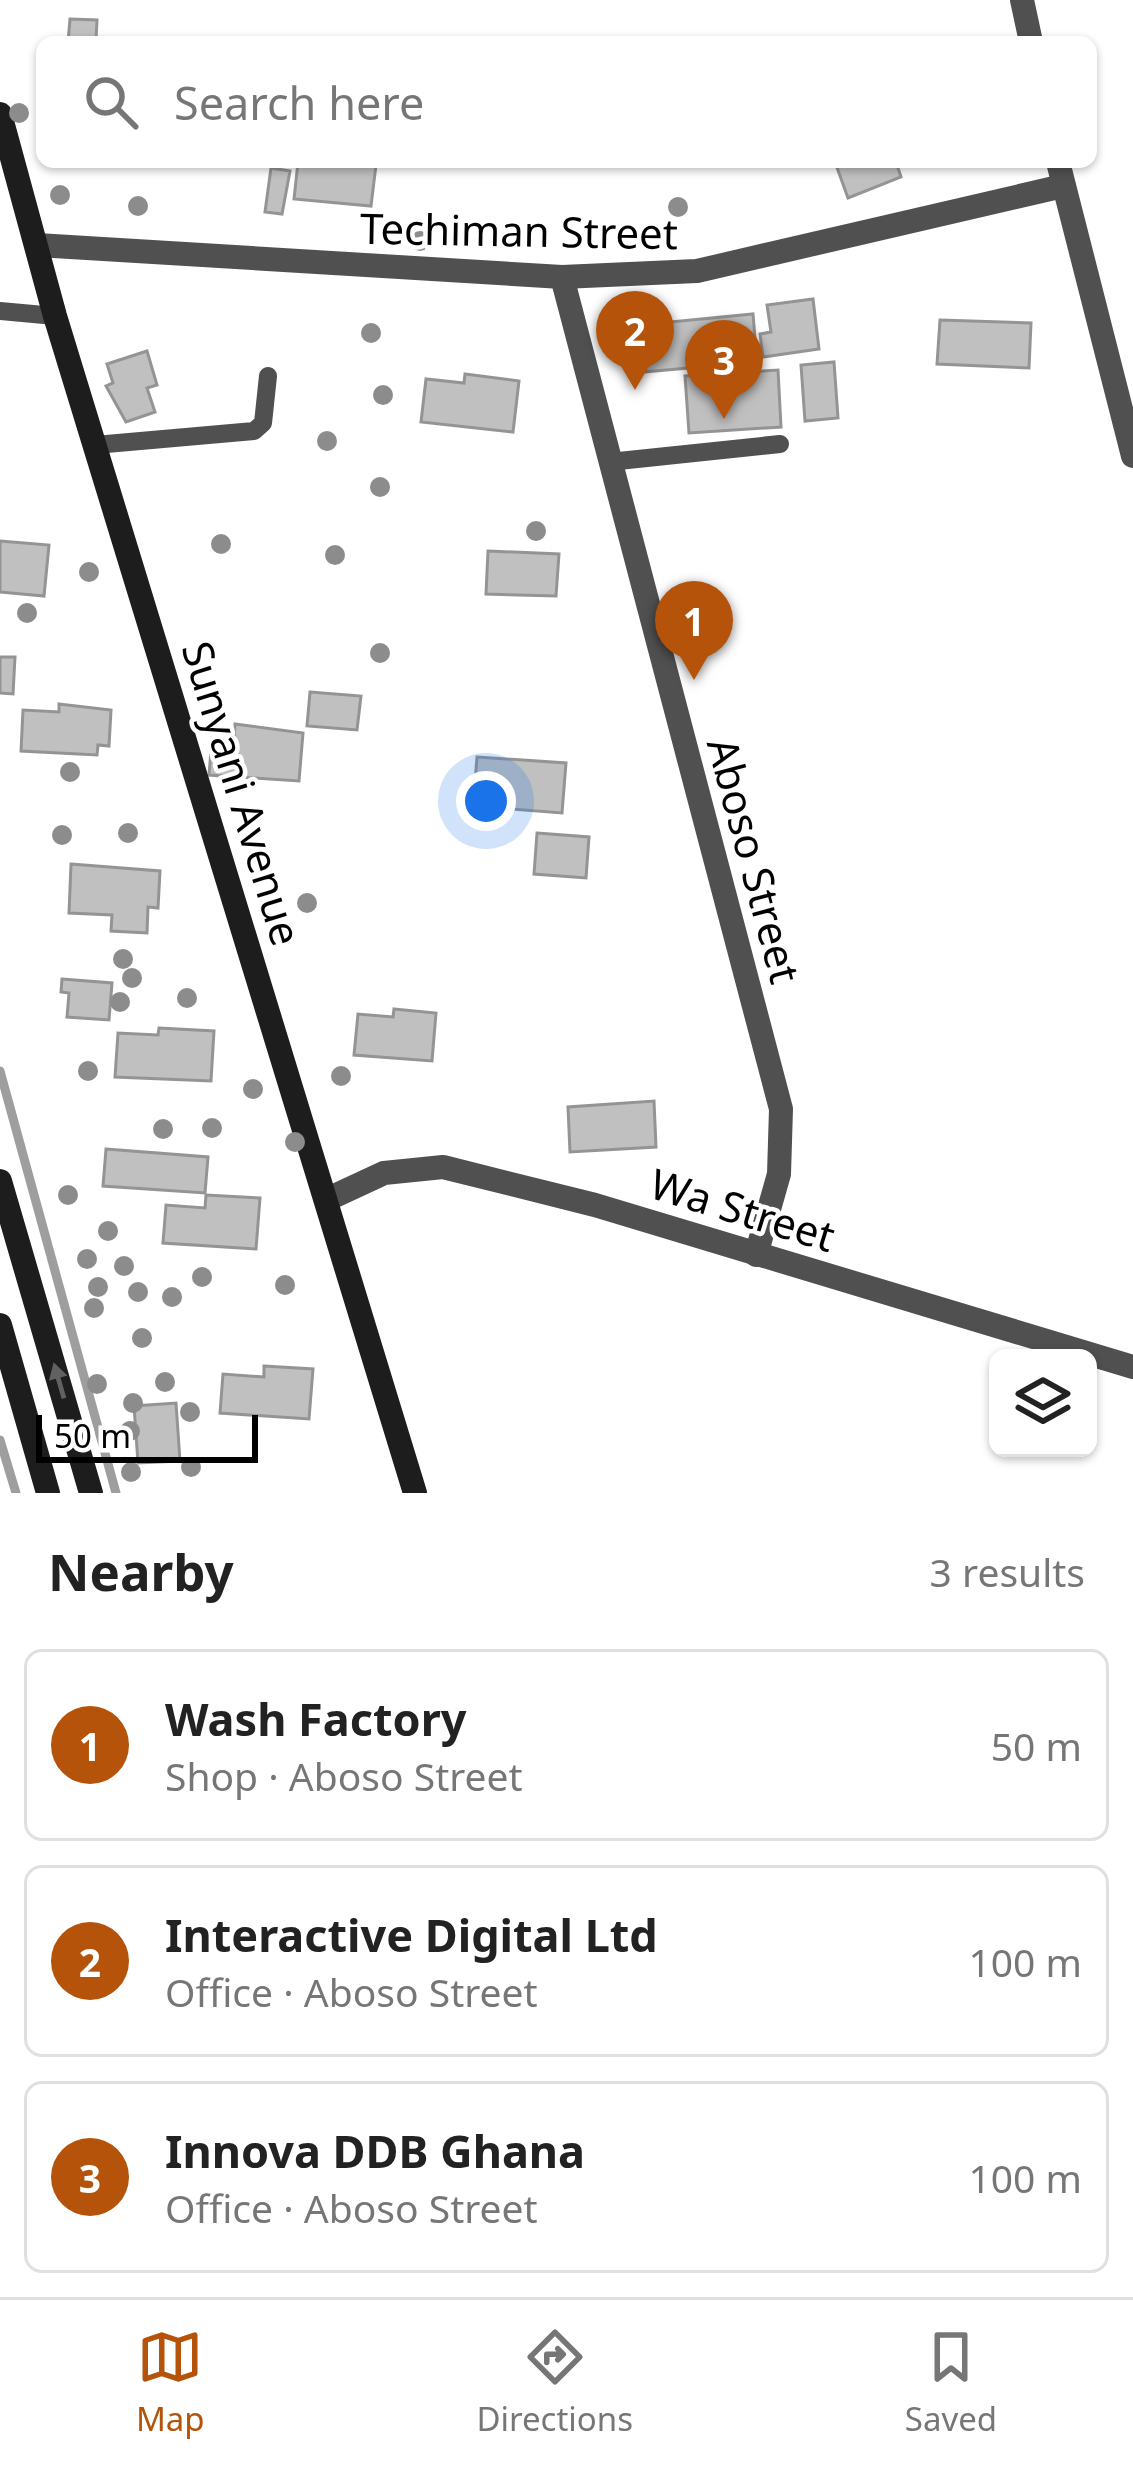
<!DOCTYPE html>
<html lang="en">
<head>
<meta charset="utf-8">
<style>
  :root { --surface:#fff; --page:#f6f6f6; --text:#222; --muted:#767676; --line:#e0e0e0; --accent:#b45309 }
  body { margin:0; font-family:"Noto Sans",sans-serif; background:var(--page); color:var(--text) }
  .controls { position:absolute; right:36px; bottom:36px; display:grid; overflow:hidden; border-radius:18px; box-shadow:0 3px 9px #0004 }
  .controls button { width:108px; height:108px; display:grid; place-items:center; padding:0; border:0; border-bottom:3px solid var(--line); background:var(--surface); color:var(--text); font:60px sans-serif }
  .scale { position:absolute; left:36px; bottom:30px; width:222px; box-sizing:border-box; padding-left:12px; border:6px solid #000; border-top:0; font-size:33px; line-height:42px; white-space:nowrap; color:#000; -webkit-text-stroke:9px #fff; paint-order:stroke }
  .you { position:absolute; left:486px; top:801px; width:42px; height:42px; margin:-30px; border:9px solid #fff; border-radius:50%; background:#1a73e8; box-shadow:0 0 0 18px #1a73e833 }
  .badge { display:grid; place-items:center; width:78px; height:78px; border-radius:50%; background:var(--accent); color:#fff; font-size:39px; font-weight:700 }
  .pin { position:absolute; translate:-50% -99px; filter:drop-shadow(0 3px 6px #0008) }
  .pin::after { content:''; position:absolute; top:63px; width:42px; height:36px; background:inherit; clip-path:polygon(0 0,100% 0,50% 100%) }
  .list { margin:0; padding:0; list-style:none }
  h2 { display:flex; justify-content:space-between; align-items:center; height:156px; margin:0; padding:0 48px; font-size:51px }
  h2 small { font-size:39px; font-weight:400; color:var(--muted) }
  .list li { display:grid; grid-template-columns:78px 1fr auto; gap:36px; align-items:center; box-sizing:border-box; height:192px; margin:0 24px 24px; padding:0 24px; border:3px solid var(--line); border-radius:18px }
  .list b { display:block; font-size:45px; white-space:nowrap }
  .list p { margin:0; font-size:39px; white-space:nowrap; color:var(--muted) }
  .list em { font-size:39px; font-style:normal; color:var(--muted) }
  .icon { flex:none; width:66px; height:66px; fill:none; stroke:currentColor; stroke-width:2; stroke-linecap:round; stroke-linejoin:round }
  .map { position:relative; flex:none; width:1133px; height:1493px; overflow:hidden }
  .search { position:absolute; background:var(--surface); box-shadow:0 3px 9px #0004; left:36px; right:36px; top:36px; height:132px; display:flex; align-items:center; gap:30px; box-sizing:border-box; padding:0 42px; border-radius:18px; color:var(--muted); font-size:45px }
  .sheet { height:804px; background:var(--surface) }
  nav { display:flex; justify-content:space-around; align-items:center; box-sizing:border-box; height:168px; border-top:3px solid var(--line); background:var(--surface); font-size:33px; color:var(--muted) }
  nav a { display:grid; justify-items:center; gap:6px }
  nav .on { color:var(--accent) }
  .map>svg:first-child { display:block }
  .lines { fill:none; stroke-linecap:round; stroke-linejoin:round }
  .stream { stroke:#9e9e9e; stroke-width:9 }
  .building { fill:#c0c0c0; stroke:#949494; stroke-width:3 }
  .lane { stroke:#505050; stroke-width:18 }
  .street { stroke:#505050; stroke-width:24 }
  .secondary { stroke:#1d1d1d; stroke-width:24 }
  .tree { fill:#8c8c8c }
  .oneway { fill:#616161 }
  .labels { text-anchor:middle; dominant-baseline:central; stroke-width:9; stroke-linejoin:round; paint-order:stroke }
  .street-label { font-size:42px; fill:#000; stroke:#fff }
</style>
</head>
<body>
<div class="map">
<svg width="1133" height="1493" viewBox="0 0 1133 1493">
  <rect width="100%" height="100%" fill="#fff"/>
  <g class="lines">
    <!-- stream -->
    <g class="stream">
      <path d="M0,1071L116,1493"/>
      <path d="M0,1440L16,1493"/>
    </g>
  </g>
  <!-- building -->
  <g class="building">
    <path d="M70,19L97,20L96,40L121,42H68Z"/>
    <path d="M298,162L376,165L371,206L294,199Z"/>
    <path d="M835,162H896L901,177L848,198Z"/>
    <path d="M271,168L290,171L282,214L265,212Z"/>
    <path d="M813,299L819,349L763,357L760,334L771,332L767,305Z"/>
    <path d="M753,314L757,362L643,372L639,325Z"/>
    <path d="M940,320L1031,323L1029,368L937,364Z"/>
    <path d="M147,351L157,385L147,388L155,412L126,422L106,386L113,383L107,364Z"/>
    <path d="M834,362L838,418L805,421L801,365Z"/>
    <path d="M778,370L781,427L689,433L685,376Z"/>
    <path d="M465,374L519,381L513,432L421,422L426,379L464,383Z"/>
    <path d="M0,541L49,545L44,596L0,592Z"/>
    <path d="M488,551L559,554L556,596L486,594Z"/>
    <path d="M0,657H15L13,694L0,693Z"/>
    <path d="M310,692L361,696L357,730L307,726Z"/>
    <path d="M59,704L111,710L109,746L98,745L97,755L21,751L23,710L59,712Z"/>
    <path d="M235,724L303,733L299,781L209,775L212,738L234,739Z"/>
    <path d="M477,757L566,763L562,813L473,806Z"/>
    <path d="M537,833L589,837L586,878L534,874Z"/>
    <path d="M71,864L160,871L158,908L148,907L147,933L111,931L112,915L69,913Z"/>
    <path d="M62,979L112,983L109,1020L67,1017L69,993L61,992Z"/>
    <path d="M394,1009L436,1013L432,1061L354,1055L358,1014L393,1017Z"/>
    <path d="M159,1028L214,1031L211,1081L115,1077L118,1033L158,1035Z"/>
    <path d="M654,1101L656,1147L570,1152L568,1107Z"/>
    <path d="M106,1149L208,1157L205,1193L103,1186Z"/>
    <path d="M206,1195L260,1198L256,1249L163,1243L166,1205L205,1208Z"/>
    <path d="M264,1366L313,1369L309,1419L220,1413L223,1374L264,1377Z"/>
    <path d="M176,1403L180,1461L138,1463L134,1406Z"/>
  </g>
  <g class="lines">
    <!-- lane -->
    <g class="lane">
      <path d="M0,311L55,316"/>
      <path d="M95,445L254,431L263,423L268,376"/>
      <path d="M609,462L780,444"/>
    </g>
    <!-- street -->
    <g class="street">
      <path d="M1022,0L1031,42"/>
      <path d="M1058,162L1133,456"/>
      <path d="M37,245L562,277L697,271L1063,186"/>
      <path d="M562,277L781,1109L779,1174L756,1255"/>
      <path d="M328,1199L384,1173L443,1167L595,1205L1133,1367"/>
    </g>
    <!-- secondary -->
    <g class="secondary">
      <path d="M0,114L55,316L415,1493"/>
      <path d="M0,1181L91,1493"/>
      <path d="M0,1325L48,1493"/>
    </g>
  </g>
  <!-- trees -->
  <g class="tree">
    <circle cx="19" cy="113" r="10"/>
    <circle cx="60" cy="195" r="10"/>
    <circle cx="138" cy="206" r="10"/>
    <circle cx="678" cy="207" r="10"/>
    <circle cx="420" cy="241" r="10"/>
    <circle cx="371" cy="333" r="10"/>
    <circle cx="383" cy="395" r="10"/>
    <circle cx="327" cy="441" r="10"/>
    <circle cx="380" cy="487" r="10"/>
    <circle cx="536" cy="531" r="10"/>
    <circle cx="221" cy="544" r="10"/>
    <circle cx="335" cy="555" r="10"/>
    <circle cx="89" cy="572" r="10"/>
    <circle cx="27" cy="613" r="10"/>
    <circle cx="380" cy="653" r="10"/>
    <circle cx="70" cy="772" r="10"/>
    <circle cx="128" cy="833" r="10"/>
    <circle cx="62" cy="835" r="10"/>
    <circle cx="307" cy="903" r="10"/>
    <circle cx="123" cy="959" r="10"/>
    <circle cx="132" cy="978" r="10"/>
    <circle cx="187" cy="998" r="10"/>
    <circle cx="120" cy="1002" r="10"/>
    <circle cx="88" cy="1071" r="10"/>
    <circle cx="341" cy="1076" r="10"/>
    <circle cx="253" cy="1089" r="10"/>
    <circle cx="212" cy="1128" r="10"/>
    <circle cx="163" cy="1129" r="10"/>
    <circle cx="295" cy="1142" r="10"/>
    <circle cx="68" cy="1195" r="10"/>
    <circle cx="108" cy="1231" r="10"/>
    <circle cx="87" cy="1259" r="10"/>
    <circle cx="124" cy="1266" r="10"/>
    <circle cx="202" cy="1277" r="10"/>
    <circle cx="285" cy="1285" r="10"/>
    <circle cx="98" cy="1287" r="10"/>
    <circle cx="138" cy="1292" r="10"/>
    <circle cx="172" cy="1297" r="10"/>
    <circle cx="94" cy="1308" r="10"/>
    <circle cx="142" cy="1338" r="10"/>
    <circle cx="165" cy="1382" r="10"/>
    <circle cx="97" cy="1384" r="10"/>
    <circle cx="133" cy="1403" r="10"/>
    <circle cx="190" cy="1412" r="10"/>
    <circle cx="130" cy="1431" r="10"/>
    <circle cx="191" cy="1467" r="10"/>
    <circle cx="131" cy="1472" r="10"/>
  </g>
  <!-- one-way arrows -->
  <defs><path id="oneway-solid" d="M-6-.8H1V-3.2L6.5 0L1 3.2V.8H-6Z" transform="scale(3)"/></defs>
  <use class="oneway" href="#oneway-solid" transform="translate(59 1381) rotate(-106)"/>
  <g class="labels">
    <!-- street labels -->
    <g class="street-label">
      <text transform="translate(519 230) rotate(1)">Techiman Street</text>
      <text transform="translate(243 793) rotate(73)">Sunyani Avenue</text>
      <text transform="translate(755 860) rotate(75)">Aboso Street</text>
      <text transform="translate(743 1209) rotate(17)">Wa Street</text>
    </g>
  </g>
</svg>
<div class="controls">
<button><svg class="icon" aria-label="layers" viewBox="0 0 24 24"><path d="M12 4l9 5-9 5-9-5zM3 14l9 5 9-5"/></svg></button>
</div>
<div class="scale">50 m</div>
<div class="you"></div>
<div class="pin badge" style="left:694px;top:680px">1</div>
<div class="pin badge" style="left:635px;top:390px">2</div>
<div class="pin badge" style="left:724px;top:419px">3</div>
<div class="search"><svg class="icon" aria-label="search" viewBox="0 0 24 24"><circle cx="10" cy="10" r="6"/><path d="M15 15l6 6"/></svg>Search here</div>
</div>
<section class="sheet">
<h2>Nearby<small>3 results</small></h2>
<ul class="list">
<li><span class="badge">1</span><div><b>Wash Factory</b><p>Shop · Aboso Street</p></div><em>50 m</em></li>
<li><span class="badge">2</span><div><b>Interactive Digital Ltd</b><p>Office · Aboso Street</p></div><em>100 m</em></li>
<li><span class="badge">3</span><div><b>Innova DDB Ghana</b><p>Office · Aboso Street</p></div><em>100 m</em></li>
</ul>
</section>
<nav>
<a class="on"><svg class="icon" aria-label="map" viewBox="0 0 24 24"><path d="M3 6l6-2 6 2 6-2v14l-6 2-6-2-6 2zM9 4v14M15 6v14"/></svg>Map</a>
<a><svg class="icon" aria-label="directions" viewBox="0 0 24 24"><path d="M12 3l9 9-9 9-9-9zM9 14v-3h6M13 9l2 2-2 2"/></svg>Directions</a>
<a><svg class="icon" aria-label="saved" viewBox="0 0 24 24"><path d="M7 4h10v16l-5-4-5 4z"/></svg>Saved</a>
</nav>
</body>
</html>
